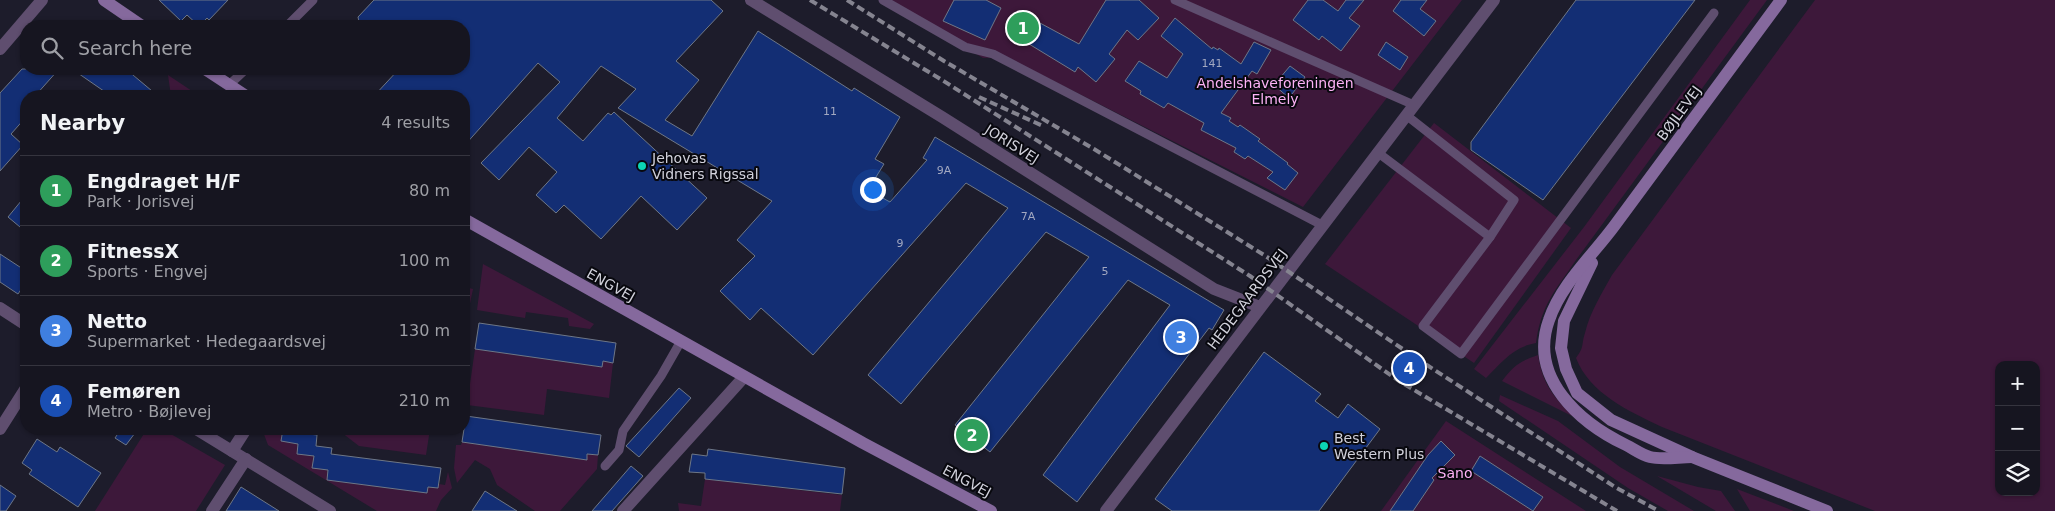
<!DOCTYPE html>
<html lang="en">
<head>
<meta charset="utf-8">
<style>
  :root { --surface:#161520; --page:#1f1e29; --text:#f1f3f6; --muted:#9e9fa5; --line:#35343e; --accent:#1a73e8 }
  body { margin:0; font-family:"DejaVu Sans",sans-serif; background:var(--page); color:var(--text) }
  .controls { position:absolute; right:15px; bottom:15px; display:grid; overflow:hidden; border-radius:10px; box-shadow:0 1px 4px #0004 }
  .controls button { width:45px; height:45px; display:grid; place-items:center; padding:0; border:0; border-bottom:1px solid var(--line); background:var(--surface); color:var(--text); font:25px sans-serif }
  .you { position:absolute; left:872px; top:189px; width:18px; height:18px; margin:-12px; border:4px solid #fff; border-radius:50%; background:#1a73e8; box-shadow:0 0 0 8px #1a73e833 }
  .badge { display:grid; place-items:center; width:32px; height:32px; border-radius:50%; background:var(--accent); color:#fff; font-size:16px; font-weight:700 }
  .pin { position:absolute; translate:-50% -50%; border:2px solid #fff; box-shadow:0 1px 5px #0006 }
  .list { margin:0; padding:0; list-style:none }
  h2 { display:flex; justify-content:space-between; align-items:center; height:65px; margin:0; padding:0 20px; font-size:21px }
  h2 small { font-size:16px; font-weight:400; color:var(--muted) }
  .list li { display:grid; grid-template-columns:32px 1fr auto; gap:15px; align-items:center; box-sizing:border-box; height:70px; padding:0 20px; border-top:1px solid var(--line) }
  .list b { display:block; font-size:19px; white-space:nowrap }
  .list p { margin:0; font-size:16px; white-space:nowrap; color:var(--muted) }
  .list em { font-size:16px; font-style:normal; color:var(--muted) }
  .icon { flex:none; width:28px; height:28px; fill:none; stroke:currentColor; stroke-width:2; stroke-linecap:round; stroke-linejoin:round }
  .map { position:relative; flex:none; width:2055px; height:511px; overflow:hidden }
  .search { position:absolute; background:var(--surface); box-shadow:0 1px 4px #0004; left:20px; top:20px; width:450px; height:55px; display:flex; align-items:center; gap:12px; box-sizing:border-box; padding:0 18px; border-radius:20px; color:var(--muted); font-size:19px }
  .panel { position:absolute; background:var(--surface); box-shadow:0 1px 4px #0004; left:20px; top:90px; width:450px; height:345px; border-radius:20px }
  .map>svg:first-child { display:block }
  .green { fill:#3d183a; fill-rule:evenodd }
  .building { fill:#132e74; stroke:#6e7787 }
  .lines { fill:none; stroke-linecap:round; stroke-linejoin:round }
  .lane { stroke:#5f4e6f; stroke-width:9 }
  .street { stroke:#5f4e6f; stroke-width:12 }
  .secondary { stroke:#85699d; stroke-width:12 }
  .rail { stroke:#858490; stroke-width:4; stroke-dasharray:8 4; stroke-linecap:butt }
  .poi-dot { fill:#0cd5b5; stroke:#08080e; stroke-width:2 }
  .labels { text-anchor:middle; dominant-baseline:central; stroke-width:4; stroke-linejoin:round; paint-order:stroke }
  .number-label { font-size:11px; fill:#a2a8c1 }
  .park-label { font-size:14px; fill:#fdb2f6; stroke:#08080e }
  .street-label { font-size:14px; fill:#d1d1db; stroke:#08080e }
  .poi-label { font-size:14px; fill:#d1d1db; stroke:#08080e; text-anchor:start }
</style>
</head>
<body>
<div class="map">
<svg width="2055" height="511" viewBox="0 0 2055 511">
  <rect width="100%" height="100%" fill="#1d1c2b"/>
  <!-- green -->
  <g class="green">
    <path d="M885,0H1462L1303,207L1006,57L983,58Z"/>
    <path d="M1750,0H1767L1576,260C1555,291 1541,305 1536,343C1513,347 1502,362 1486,378L1474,369L1584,227Z"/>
    <path d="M1815,0H2055V511H1875L1662,427C1629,411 1590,394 1576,358C1585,346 1581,345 1585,333C1590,312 1602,293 1612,275ZM1999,365H2036V492H1999Z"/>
    <path d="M168,75L192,91V96H171Z"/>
    <path d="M1434,123L1571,228L1474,363L1325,264Z"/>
    <path d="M483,264L594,324L590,329L569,326L568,318L526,312L525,318L477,310Z"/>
    <path d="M464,283L469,284V288L473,289L468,313H464Z"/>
    <path d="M475,349L601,367L603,361L613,363L609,398L547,389L544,415L467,405Z"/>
    <path d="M1538,355C1543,385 1552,394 1572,416L1502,381C1513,366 1520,361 1538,355Z"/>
    <path d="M1500,395L1558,421L1620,467L1694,511H1668L1628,488L1499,401Z"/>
    <path d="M1446,421L1586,511H1381Z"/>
    <path d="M147,429H162L225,465L196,511H95Z"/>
    <path d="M262,429H283L281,441L298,444L297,454L314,456L312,468L328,470L327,480L427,493L428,487L438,488L439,484L445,485L448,472L452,488L441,500L436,511H377L268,445Z"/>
    <path d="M337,429H430L426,455L359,446Z"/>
    <path d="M462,442L586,459L588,454L598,455L597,469L560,511H535L497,485L490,469L475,460L457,483L454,468L456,445H461Z"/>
    <path d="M1657,476L1698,487L1721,491L1735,511H1716Z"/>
    <path d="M705,479L842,495L840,511H679L678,503L701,506Z"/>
    <path d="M1737,489L1794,511H1750Z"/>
  </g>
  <!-- building -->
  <g class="building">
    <path d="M159,0H228L209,20L207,18L199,26L187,15L181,21Z"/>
    <path d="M374,0H711L723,11L676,61L699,80L665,120L692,136L758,31L852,91L854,88L900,117L875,159L884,164L868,190L890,202L927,160L923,158L935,137L1224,310L1212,330L1209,328L1077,502L1043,475L1170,305L1128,280L990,452L955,425L1089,257L1046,232L901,404L868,375L1008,208L966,183L813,355L761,308L750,320L720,291L755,256L737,240L772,201L618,108L636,89L601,66L557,118L583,141L608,113L611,115L614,112L707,198L677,230L641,196L601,239L564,205L556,213L536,195L557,172L529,147L499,180L481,163L560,82L538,63L464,146V96H374L399,69H464V26H360L358,17Z"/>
    <path d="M954,0H986L1001,8L985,40L943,21Z"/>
    <path d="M1106,0H1139L1159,18L1138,40L1127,30L1109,54L1115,59L1096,82L1078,67L1075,72L1029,44L1040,23L1079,44Z"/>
    <path d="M1308,0H1323L1338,11L1346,0H1364L1349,18L1360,26L1341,51L1322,36L1319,40L1293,20Z"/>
    <path d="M1401,0H1427L1420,9L1436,21L1424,36L1393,11Z"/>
    <path d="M1576,0H1695L1543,200L1471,150V142Z"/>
    <path d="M1175,18L1212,49L1213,47L1218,50L1219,48L1241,64L1254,42L1271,50L1257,74L1252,71L1221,113L1231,118L1229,121L1238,127L1240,125L1260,139L1258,141L1288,163L1287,164L1298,173L1285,190L1267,178L1273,172L1248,156L1245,159L1234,152L1236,148L1201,130L1204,123L1168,103L1164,108L1140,94L1141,91L1125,81L1139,61L1167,78L1183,54L1161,36Z"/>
    <path d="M1386,42L1408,57L1400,70L1378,55Z"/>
    <path d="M1290,66L1305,77L1289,98L1274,85Z"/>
    <path d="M22,69H59L35,96H26V117L11,134L23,145L0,171V93Z"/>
    <path d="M72,69H116L124,74L127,70L158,96H111Z"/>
    <path d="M26,195V232L8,217Z"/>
    <path d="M0,254L26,271V282L18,294L0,282Z"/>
    <path d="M479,323L616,343L613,363L603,361L602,367L475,349Z"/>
    <path d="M1264,352L1321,394L1315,401L1338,418L1348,404L1380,429L1319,511H1172L1155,499Z"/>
    <path d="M679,388L691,398L639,457L626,446Z"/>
    <path d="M466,416L601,435L598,455L587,454V460L462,442Z"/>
    <path d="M121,429H138L126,445L115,438Z"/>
    <path d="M283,429H301L300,433L317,435L316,446L332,448L331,454L441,468L438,488L428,487L427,493L327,480L328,470L312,468L314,456L297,454L298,444L281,441Z"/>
    <path d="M37,439L57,452L60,447L101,473L78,507L29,474L32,470L22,463Z"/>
    <path d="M1441,441L1455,455L1432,478L1434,480L1413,511H1390L1428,455Z"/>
    <path d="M708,449L845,468L842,494L705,479V473L689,472L692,454L707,456Z"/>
    <path d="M1480,456L1543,497L1533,511L1471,471Z"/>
    <path d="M631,466L643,476L612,511H592Z"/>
    <path d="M0,485L16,496L6,511H0Z"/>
    <path d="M241,487L279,511H226Z"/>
    <path d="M485,491L517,511H472Z"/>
  </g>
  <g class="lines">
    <!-- lane -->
    <g class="lane">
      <path d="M883,0L965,47L993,54L1322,225"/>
      <path d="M1175,0L1414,105"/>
      <path d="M287,26L313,0"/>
      <path d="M229,85L246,69"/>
      <path d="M1377,152L1490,237L1514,200L1406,115"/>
      <path d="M1490,237L1423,326L1461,354L1714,13"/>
      <path d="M605,466L619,450L623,431L661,376L681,341"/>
    </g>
    <!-- street -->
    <g class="street">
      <path d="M751,0L942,117L1214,289L1260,307"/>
      <path d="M0,49L42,0"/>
      <path d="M0,308L26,325"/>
      <path d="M0,429L26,388"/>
      <path d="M196,429L330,511"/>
      <path d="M232,451L246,429"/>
      <path d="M212,511L246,459"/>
      <path d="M623,511L744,377"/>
      <path d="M1106,511L1494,0"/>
    </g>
    <!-- secondary -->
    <g class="secondary">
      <path d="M104,0L142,26"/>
      <path d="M205,69L246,96"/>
      <path d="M464,219L863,443L991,511"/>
      <path d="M1592,263L1564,321L1561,348L1566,369L1577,393L1611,420L1692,457L1827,511"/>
      <path d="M1692,457C1679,457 1662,460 1650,457C1642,455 1634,449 1626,445C1580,423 1528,378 1549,320C1561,284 1593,255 1615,225C1670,150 1726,75 1781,0"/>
    </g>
    <!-- rail -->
    <g class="rail">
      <path d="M810,0L942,80L1250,276L1399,381L1617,511"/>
      <path d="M847,0L944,61L1094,149L1264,255L1416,358L1615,487L1659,511"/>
      <path d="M979,97L1043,126"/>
    </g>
  </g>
  <!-- markers -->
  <g class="poi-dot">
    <circle cx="642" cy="166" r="5"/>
    <circle cx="1324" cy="446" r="5"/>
  </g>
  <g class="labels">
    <!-- number labels -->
    <g class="number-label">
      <text x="1212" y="63">141</text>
      <text x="830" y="111">11</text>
      <text x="944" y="170">9A</text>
      <text x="1028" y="216">7A</text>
      <text x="900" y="243">9</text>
      <text x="1105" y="271">5</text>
    </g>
    <!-- park labels -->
    <g class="park-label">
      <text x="1275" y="83">Andelshaveforeningen<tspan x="1275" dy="16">Elmely</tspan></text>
      <text x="1455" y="473">Sano</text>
    </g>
    <!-- street labels -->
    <g class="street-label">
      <text transform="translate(1679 113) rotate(-54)">BØJLEVEJ</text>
      <text transform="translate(1012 144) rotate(32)">JORISVEJ</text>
      <text transform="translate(611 285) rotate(29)">ENGVEJ</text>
      <text transform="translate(1247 299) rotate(-53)">HEDEGAARDSVEJ</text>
      <text transform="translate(967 481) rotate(28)">ENGVEJ</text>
    </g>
    <!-- poi labels -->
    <g class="poi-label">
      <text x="652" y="158">Jehovas<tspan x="652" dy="16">Vidners Rigssal</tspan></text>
      <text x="1334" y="438">Best<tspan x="1334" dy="16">Western Plus</tspan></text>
    </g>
  </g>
</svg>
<div class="controls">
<button>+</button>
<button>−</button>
<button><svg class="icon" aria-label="layers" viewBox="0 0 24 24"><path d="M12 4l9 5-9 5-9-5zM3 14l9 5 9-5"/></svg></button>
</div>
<div class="you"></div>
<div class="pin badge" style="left:1023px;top:28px;background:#2e9e5b">1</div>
<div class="pin badge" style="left:972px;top:435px;background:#2e9e5b">2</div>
<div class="pin badge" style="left:1181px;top:337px;background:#3f7fe0">3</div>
<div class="pin badge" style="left:1409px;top:368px;background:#1a4fb4">4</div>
<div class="search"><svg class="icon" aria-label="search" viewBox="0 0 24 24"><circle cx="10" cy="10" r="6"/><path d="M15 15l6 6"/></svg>Search here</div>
<section class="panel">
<h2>Nearby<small>4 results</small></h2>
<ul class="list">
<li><span class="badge" style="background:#2e9e5b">1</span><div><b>Engdraget H/F</b><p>Park · Jorisvej</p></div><em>80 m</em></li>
<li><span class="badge" style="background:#2e9e5b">2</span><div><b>FitnessX</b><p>Sports · Engvej</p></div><em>100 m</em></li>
<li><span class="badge" style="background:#3f7fe0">3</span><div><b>Netto</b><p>Supermarket · Hedegaardsvej</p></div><em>130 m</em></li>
<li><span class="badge" style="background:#1a4fb4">4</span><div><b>Femøren</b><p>Metro · Bøjlevej</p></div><em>210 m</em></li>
</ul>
</section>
</div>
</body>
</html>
